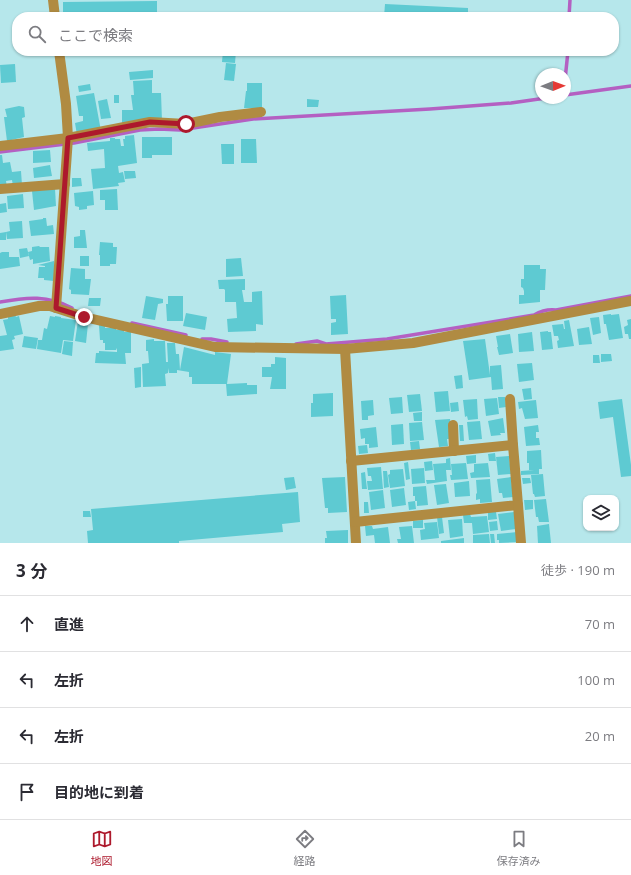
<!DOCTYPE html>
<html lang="ja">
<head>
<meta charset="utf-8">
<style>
  :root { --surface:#fff; --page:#f2f2f3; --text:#2b2b33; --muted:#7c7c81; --line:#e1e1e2; --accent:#ad192c }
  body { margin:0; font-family:"Open Sans","Noto Sans JP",sans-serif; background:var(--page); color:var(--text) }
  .controls { position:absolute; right:12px; bottom:12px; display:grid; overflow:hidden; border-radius:8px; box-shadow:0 1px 3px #0004 }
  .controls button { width:36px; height:36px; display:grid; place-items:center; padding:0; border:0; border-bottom:1px solid var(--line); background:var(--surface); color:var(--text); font:20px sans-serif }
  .compass { position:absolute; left:535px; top:68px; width:36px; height:36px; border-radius:50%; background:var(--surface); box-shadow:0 1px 3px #0004; rotate:89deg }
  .stop { position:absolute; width:12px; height:12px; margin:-9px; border:3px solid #ad192c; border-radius:50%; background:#fff }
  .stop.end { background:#ad192c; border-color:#fff; box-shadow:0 1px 4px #0008 }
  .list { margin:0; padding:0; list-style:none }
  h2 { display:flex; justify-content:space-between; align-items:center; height:52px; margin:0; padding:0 16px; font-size:17px }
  h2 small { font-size:13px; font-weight:400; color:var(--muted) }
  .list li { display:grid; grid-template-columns:26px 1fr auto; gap:12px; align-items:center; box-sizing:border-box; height:56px; padding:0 16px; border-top:1px solid var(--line) }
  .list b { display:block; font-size:15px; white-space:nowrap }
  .list em { font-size:13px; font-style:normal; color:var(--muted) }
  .icon { flex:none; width:22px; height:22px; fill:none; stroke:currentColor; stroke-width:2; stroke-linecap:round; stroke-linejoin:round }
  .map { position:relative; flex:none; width:631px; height:543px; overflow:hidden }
  .search { position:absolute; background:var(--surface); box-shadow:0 1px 3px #0004; left:12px; right:12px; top:12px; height:44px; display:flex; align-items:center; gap:10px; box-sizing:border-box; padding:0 14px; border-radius:16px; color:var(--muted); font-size:15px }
  .sheet { height:276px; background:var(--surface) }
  nav { display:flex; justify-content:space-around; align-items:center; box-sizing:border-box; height:56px; border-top:1px solid var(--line); background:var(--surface); font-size:11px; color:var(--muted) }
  nav a { display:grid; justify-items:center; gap:2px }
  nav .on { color:var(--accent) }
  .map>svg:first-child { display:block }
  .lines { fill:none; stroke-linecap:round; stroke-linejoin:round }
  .stream { stroke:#b460c2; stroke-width:3.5 }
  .building { fill:#5ecad2 }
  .street { stroke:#b08b42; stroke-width:10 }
  .route { stroke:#ad192c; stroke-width:5 }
</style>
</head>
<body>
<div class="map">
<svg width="631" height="543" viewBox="0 0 631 543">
  <rect width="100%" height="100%" fill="#b6e7eb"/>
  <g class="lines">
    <!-- stream -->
    <g class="stream">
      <path d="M569,17L570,0"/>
      <path d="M565,80L568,51"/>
      <path d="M565,95L631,86"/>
      <path d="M0,152L74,143L140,130L159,129L180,130L253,119L430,109L511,103L546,98"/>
      <path d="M0,302C27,297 48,295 72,308"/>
      <path d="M132,323L186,335"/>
      <path d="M202,339H211L227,342"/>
      <path d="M296,344L317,341L326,344L387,339L534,315C541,311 548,309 556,310L631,296"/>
    </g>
  </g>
  <!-- building -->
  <g class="building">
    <path d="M157,1V17H63V2Z"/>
    <path d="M385,4L468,8V17H384Z"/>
    <path d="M223,51H236L235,63L222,62Z"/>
    <path d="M226,63L236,64L234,81L224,80Z"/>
    <path d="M15,64L16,82L1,83L0,65Z"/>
    <path d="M153,70V78L130,80L129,72Z"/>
    <path d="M152,80V93H161L162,121L153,122L152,114L153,122L122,125V110H133L131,95H134L133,81Z"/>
    <path d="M247,83H262V108H244L246,91H247Z"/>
    <path d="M90,84L91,90L79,92L78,86Z"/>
    <path d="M94,93L101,131L77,135L75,123L83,121V116H79L76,96Z"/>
    <rect x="114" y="95" width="5" height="8"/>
    <path d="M107,99L111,118L101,119L98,101Z"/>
    <path d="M307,99L319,100L318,107H307Z"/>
    <path d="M19,106L24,107L25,117L22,118L24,137L7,141L4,117H7L5,109Z"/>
    <path d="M134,135L137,163L118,166L119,173L123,172L125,182L118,183L119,186L93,189L91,169L105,168L104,149L88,151L87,143L110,141V138H115V139H120L121,146H124L123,139H125V136Z"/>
    <path d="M142,137H172V155H152V158H142Z"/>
    <path d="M241,139H256L257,163H241Z"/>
    <path d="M221,144H234V164H222Z"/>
    <path d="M50,150L51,162L33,163V151Z"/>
    <path d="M0,155H2L3,163L10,162L12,172L21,171L22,185L13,186L12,180L6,181L7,187H0Z"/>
    <path d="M50,165L52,176L34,178L33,168Z"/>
    <path d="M124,171H135L136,178L125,179Z"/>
    <path d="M72,178H81L82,186L72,187Z"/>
    <path d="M55,189L56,206L34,210L32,191Z"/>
    <path d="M117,189L118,210H105V200H100V190Z"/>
    <path d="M93,191L94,205L87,206V209L79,210V207L75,206L74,193Z"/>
    <path d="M23,194L24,208L8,209L7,196Z"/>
    <path d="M6,203L7,212L0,213V204Z"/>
    <path d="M43,218H46L47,226L53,225L54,234L31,236L29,221L43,219Z"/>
    <path d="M22,221L23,238L7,239L6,232L10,231L9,222Z"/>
    <path d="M80,230H85L87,248H74V237L80,236Z"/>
    <path d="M6,232V240H0V233Z"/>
    <path d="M100,242L113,243V247H117L116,264H110V266H100V255H99Z"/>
    <path d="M39,246L40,247H49L50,261L33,264V259L30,260L28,252L32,251V247Z"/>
    <path d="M27,248L29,256L20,258L19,249Z"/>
    <path d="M2,252H9V257H19L20,266L0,269V253Z"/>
    <rect x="80" y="256" width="9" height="10"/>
    <path d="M241,258L243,276L226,277V259Z"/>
    <path d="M54,261V281L44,280V278H38L39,267H45V266L38,265Z"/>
    <path d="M524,265H540V269H546L545,290H540V302L519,304V295H524V291L523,288L521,287V279H524Z"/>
    <path d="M71,268L85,269V279H91L89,295L71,294V290L69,289Z"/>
    <path d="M245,279V290H242L244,302H252V292L262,291L263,325L256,324V331L228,332L227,319L237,318L236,302H225V290L224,289H219L218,280Z"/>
    <path d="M346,295L348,334L331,335V323L336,322V319H331L330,296Z"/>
    <path d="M146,296L163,299V303L158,304L155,320L142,318Z"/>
    <path d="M168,296H183V321H167L166,304H168Z"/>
    <path d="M89,298H101L100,306H88Z"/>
    <path d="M186,313L207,317L205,330L183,326Z"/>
    <path d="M611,314V315L619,314L623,338L609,340L606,324H604L603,315Z"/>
    <path d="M15,315L16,317L19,316L23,334L14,336L15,339L12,340L14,349L0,351V336L7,335L3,320L8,319V316Z"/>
    <path d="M50,316L55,317V316L61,317V318L76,320L73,341L63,340L61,353L37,349L38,340H42L44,328L47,329Z"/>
    <path d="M599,317L601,333L593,335L590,318Z"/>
    <path d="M631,319V339H629L628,334H625L624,327L628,325L627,320Z"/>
    <path d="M569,320L574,346L558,348L557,341L559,340L558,336H554L552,325L563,324L564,329H565L564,321Z"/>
    <path d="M78,321L88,324L86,343L75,341Z"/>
    <path d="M99,325H105V328H116V330H124V332H131V353H125L126,364L95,363L96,353H99V351L117,352V348L116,350H105V343H103V340H100Z"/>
    <path d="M589,327L592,344L579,345L577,329Z"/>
    <path d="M548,331V332H551L553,349L542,350L540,332Z"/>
    <path d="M532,332L534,351L519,352L518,334Z"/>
    <path d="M510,334L513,353L499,355L497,347H498L496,336Z"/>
    <path d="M24,336L38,338L36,349L22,347Z"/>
    <path d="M154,339V341H165L166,362H168L167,343H175L176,354H179L180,370L184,347L215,355V352L231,354L227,384L247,383V385H257V394L227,396L226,384H192V377H189V372L177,370V373H169V368L168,373L165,374L166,386L143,387L142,364L149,363L148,351H146V340Z"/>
    <path d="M485,339L490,375V366L501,365L503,389L492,390L491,377L469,380L463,341Z"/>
    <path d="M64,341L73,342L72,356L62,354Z"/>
    <path d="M601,354H611L612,361L601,362Z"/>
    <path d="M593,355H599L600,363H593Z"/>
    <path d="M275,357L286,358V389H270L272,377H262V367H271V364H275Z"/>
    <path d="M532,363L534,380L519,382L517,364Z"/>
    <path d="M141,367V387L135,388L134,368Z"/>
    <path d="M462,375L463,388L456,389L454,376Z"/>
    <path d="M531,388L532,399L524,400L522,389Z"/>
    <path d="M448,391L450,411L436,412L434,392Z"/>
    <path d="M333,393V416L311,417V403H313V394Z"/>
    <path d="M420,394L422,411L409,412L407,395Z"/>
    <path d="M402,397L403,413L391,414L389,398Z"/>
    <path d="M498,397H505L506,407L499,408Z"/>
    <path d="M497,398L499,414L486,416L484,399Z"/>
    <path d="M477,399L478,419L468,420L467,416L465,417L463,400Z"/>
    <path d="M622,399L631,465V476L621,477L613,417L600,419L598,402Z"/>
    <path d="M373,400L374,415L368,416V420H362L361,401Z"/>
    <path d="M536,400L538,418L525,419L522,408L519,409L518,402Z"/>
    <path d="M458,402L459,411L451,412L450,403Z"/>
    <path d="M422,412V421H414L413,413Z"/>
    <path d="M503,418L505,433H500L501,435L491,436L488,421Z"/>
    <path d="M450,419L452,439H447L448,446L439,447L435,420Z"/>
    <path d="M480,421L482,439L469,440L467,422Z"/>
    <path d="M422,422L424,440L410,441L409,423Z"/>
    <path d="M403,424L404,444L392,445L391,425Z"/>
    <path d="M459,425H463L464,441H460Z"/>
    <path d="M538,425L539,432H536V438H539L540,445L526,446L524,427Z"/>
    <path d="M376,427L378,447L369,448V444H365V438L361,439L360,429Z"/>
    <path d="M419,441L420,449L411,450L410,442Z"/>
    <path d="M367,445L368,453L359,454L358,446Z"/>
    <path d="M541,450L542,469H539V474L521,475V471L534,470H529V463H527V451Z"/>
    <path d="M495,453L496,461H489L488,454Z"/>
    <path d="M476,455V463L467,464L466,456Z"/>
    <path d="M509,456L511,474L498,475L496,457Z"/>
    <path d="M450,458L451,470H446L447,481L427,484L426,480H435L433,464L446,463V459Z"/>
    <path d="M432,461L433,470L425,471L424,462Z"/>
    <path d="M408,462L410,479L406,480L404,463Z"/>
    <path d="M466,463L468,479L451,480L450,475H452L451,464Z"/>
    <path d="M488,463L490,477L471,478L470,473L474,472V464Z"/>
    <path d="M381,467L383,489L368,490L367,481H372L371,476H368L367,468Z"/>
    <path d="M424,468L425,483L412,484L411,469Z"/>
    <path d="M403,469L405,486L390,488L388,475L390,474V470Z"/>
    <path d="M383,471H387L389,487L384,488Z"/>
    <path d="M365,472L367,489H362L361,473Z"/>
    <path d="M543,474L545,496L535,497L534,494H533L531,475Z"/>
    <path d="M294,477L296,488L286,490L284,478Z"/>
    <path d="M345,477L347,512L328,513V508H325L322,478Z"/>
    <path d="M511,477L513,497L503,498L502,493H499L497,479Z"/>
    <path d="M522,478H530L531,483L523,484Z"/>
    <path d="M490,479L492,502L480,503V499L476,500V494L477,493L476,480Z"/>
    <path d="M469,481L470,496L455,497L454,483Z"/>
    <path d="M446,484L449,503L437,505L434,485Z"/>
    <path d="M426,486L428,505L417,506V501H415V496H413V487Z"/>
    <path d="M404,488L406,505L392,507L390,490Z"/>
    <path d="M383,490L385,508L371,510L369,492Z"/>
    <path d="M298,492L300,522L282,524L283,532L179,541V543H88L87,531L93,530L91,509Z"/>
    <path d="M546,499L549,522H539L538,517H536L534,500Z"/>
    <path d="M524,500H533V509L525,510Z"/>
    <path d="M415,501L416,509L409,510L408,502Z"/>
    <path d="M364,502H368L369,513H364Z"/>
    <path d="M83,511H90L91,517H83Z"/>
    <path d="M488,512H496L497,519L488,520Z"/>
    <path d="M514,512L516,529L501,531L498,514Z"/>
    <path d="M470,514L471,517L487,516L489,532L473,534L472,523H464L463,515Z"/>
    <path d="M437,517H442L444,533L439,534Z"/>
    <path d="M462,519L463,536L450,538L448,520Z"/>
    <path d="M423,520V528H413V521Z"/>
    <path d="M497,521L498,530L490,531L489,522Z"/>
    <path d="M437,522L439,538L421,540L420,530L425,529L424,523Z"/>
    <path d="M549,524L551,543H538L537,526Z"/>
    <path d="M365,526H372L373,529L388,527L390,543H375L374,535L366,536Z"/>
    <path d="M412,526L414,543H398L397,539H401L399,527Z"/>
    <path d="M348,530V543H325V538H327L326,531Z"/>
    <path d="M517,532L518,542L499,543V540H497V534Z"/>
    <path d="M489,534L490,543H473V535Z"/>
    <path d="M490,534H494L495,543H491Z"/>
    <path d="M464,538V543H441V541Z"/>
  </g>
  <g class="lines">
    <!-- street -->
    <g class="street">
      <path d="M53,0L55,17"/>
      <path d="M0,146L68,138L150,122L186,124L220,117L261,112"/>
      <path d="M0,189L65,184"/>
      <path d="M56,308L68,138L66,104L59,51"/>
      <path d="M0,314L39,306H50L84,317L215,347L345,349L413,343L631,301"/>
      <path d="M345,349L356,543"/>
      <path d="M510,399L513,445"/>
      <path d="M453,425L454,451"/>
      <path d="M351,461L513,445L518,505L355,522"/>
      <path d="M518,505L521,543"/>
    </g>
  </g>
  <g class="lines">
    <!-- route -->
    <path class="route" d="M84,317L56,308L68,138L150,122L186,124"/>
  </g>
</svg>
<div class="controls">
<button><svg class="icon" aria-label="layers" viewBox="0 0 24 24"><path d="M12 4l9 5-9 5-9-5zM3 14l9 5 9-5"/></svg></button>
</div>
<svg class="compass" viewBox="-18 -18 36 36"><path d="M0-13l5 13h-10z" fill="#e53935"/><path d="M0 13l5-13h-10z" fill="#7c7c81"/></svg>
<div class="stop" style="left:186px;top:124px"></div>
<div class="stop end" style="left:84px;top:317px"></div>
<div class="search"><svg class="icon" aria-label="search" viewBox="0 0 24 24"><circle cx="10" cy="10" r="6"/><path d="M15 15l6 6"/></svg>ここで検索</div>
</div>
<section class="sheet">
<h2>3 分<small>徒歩 · 190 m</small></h2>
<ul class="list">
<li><svg class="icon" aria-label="ahead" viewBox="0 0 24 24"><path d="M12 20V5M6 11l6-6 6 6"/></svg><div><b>直進</b></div><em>70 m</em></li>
<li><svg class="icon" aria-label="left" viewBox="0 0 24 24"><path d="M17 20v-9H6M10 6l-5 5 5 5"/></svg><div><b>左折</b></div><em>100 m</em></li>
<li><svg class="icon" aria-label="left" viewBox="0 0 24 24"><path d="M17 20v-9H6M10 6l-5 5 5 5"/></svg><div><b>左折</b></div><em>20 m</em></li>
<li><svg class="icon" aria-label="arrive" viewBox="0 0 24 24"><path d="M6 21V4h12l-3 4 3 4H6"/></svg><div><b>目的地に到着</b></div></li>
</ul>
</section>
<nav>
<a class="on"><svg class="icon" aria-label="map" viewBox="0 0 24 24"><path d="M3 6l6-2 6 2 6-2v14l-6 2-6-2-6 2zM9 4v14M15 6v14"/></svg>地図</a>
<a><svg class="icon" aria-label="directions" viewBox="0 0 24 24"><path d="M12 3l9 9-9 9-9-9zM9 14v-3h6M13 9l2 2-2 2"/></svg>経路</a>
<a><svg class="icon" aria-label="saved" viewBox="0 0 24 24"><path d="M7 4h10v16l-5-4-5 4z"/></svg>保存済み</a>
</nav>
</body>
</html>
